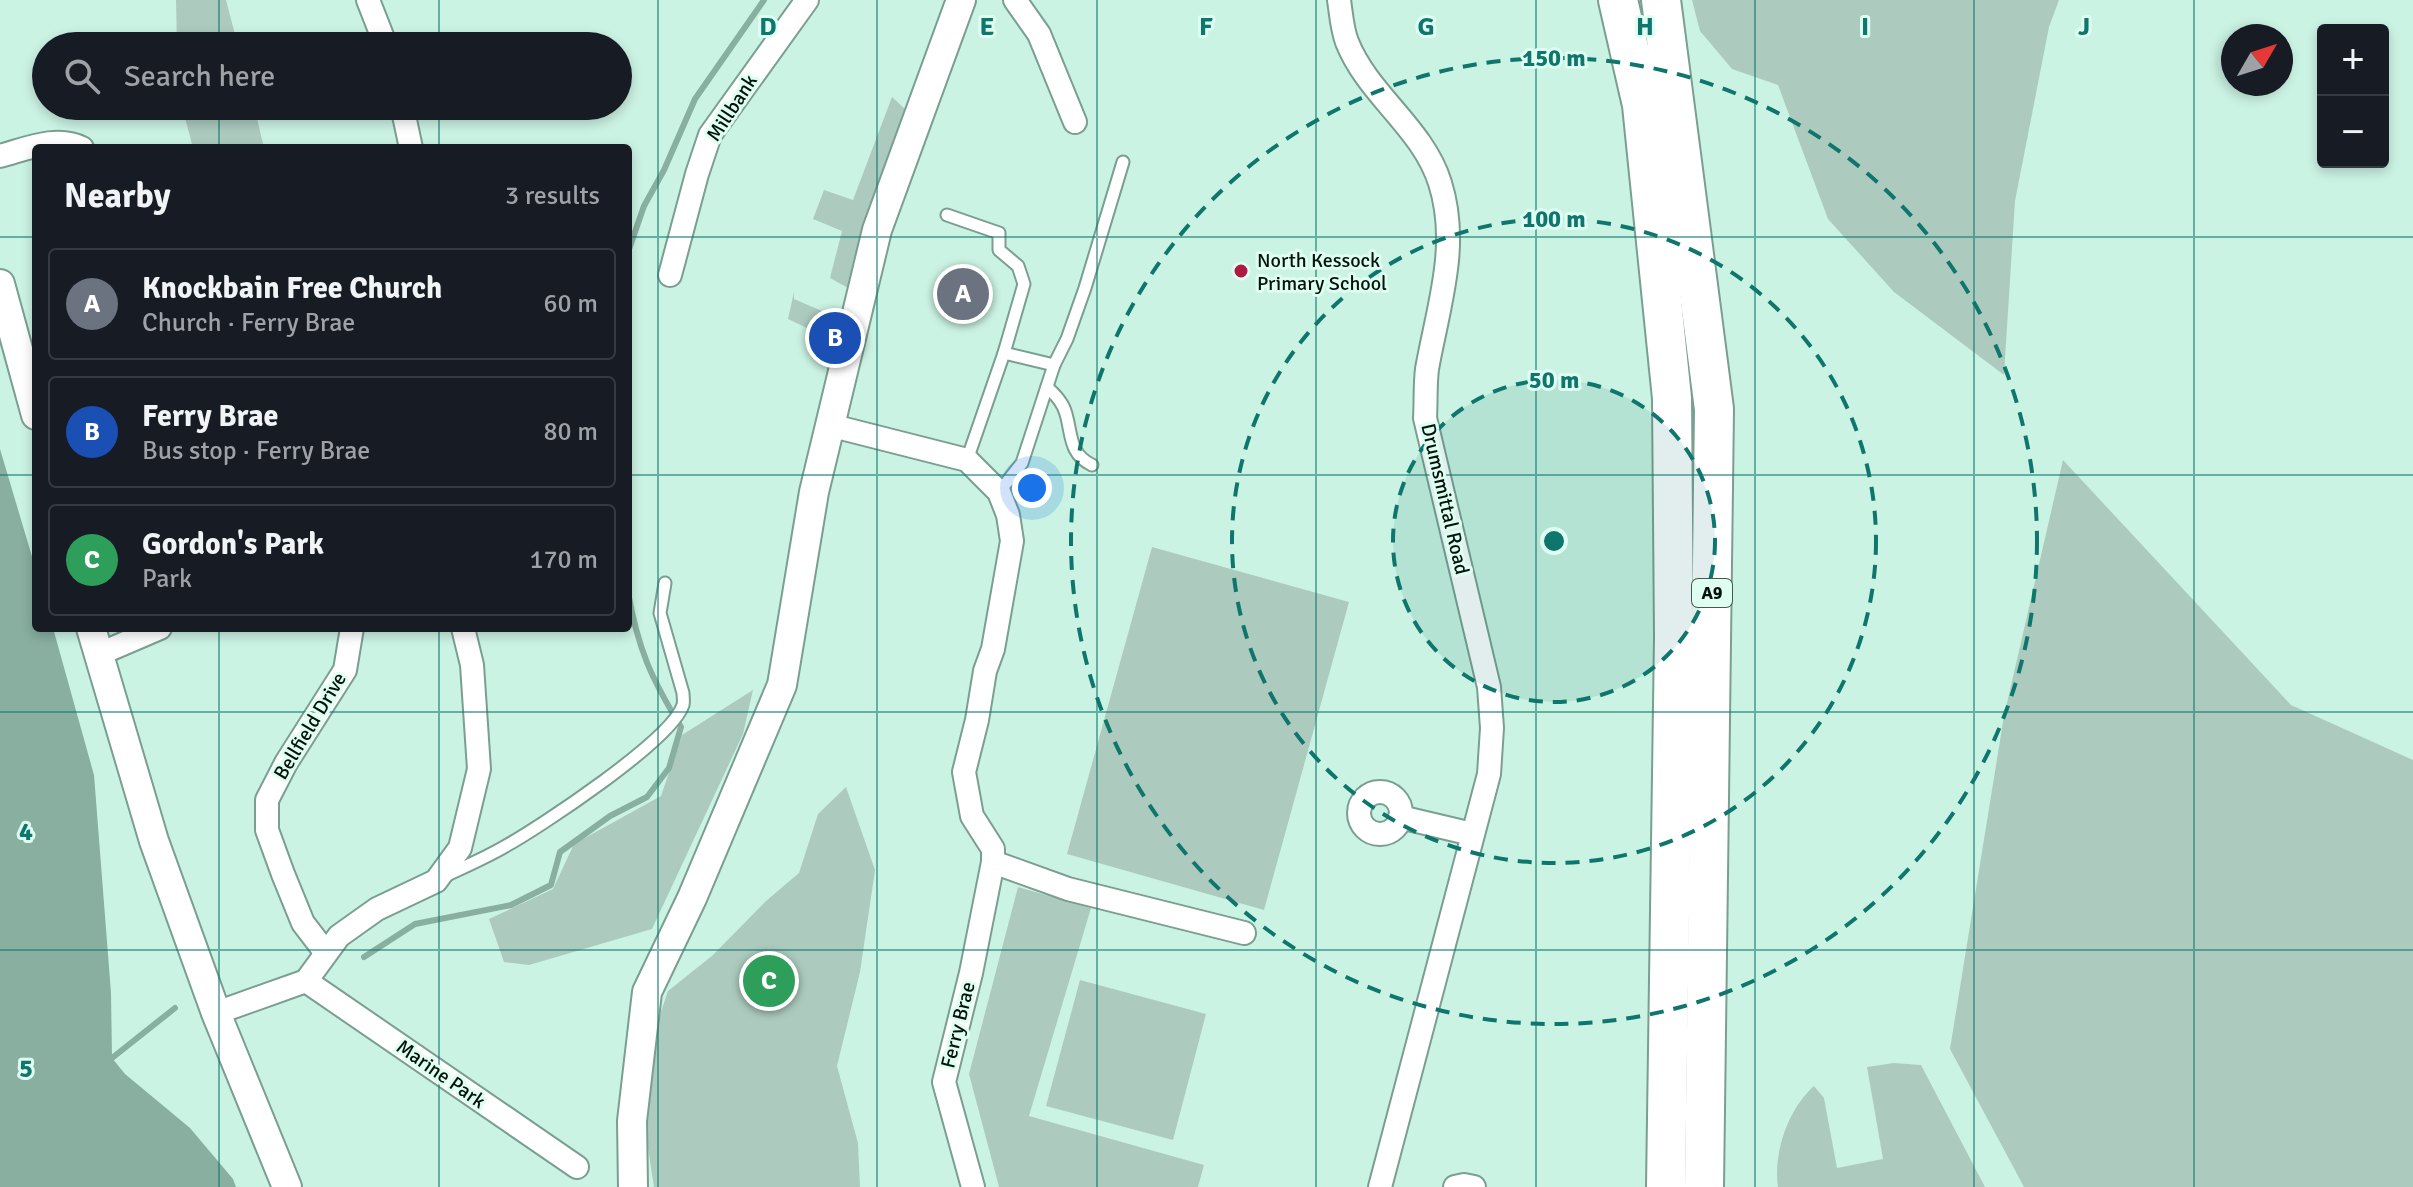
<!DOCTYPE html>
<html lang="en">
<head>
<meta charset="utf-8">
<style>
  :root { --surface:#171b24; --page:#20242c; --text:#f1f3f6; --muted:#9ea1a6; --line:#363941; --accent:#d391a5 }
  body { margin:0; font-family:Signika,sans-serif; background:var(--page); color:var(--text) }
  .controls { position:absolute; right:24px; top:24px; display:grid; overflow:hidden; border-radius:8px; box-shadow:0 4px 12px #0003 }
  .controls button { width:72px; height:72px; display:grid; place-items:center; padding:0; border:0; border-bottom:2px solid var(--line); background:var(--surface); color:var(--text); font:40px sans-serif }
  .compass { position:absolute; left:2221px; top:24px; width:72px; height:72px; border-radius:50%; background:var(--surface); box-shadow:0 4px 12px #0003; rotate:51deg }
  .you { position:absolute; left:1032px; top:488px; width:28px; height:28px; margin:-20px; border:6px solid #fff; border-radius:50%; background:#1a73e8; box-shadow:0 0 0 12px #1a73e833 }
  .badge { display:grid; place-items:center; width:52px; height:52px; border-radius:50%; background:var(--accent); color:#fff; font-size:26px; font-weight:700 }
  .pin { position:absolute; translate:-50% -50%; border:4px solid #fff; box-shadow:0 2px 8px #0006 }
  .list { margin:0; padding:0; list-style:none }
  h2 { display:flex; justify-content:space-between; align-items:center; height:104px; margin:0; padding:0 32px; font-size:34px }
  h2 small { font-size:26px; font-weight:400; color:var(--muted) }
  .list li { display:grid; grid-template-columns:52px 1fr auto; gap:24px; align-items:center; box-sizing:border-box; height:112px; margin:0 16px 16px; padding:0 16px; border:2px solid var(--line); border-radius:8px }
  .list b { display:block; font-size:30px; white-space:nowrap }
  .list p { margin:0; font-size:26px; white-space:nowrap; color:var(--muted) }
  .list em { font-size:26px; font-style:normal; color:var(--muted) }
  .icon { flex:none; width:44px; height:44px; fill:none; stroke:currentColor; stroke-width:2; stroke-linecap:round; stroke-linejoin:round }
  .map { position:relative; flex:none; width:2413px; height:1187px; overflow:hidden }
  .search { position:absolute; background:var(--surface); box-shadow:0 4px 12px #0003; left:32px; top:32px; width:600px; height:88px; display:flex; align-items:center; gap:20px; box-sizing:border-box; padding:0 28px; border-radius:44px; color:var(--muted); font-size:30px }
  .panel { position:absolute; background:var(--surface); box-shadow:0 4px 12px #0003; left:32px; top:144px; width:600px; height:488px; border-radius:8px }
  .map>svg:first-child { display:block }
  .green { fill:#accbbe }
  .water { fill:#88af9f }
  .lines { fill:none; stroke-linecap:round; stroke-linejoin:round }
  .stream { stroke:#88af9f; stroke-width:6 }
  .service-casing { stroke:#7a9f91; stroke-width:15 }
  .minor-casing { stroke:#7a9f91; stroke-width:26 }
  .tertiary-casing { stroke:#7a9f91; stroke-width:32 }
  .trunk-casing { stroke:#7a9f91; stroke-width:42 }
  .service { stroke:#fff; stroke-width:11 }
  .minor { stroke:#fff; stroke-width:22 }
  .tertiary { stroke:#fff; stroke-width:28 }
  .trunk { stroke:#fff; stroke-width:38 }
  .grid { fill:none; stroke:#0f766e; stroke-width:2; stroke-opacity:0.55 }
  .ring { fill:none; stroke:#0f766e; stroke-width:4; stroke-dasharray:14 10 }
  .poi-dot { fill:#ae1a41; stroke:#defef1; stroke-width:3 }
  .labels { text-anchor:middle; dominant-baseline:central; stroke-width:6; stroke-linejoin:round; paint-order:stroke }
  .shield { fill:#defef1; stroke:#455951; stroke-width:2 }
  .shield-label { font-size:18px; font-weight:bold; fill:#04120d }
  .street-label { font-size:20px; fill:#04120d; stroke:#defef1 }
  .poi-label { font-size:20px; fill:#04120d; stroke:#defef1; text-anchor:start }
  .grid-label { font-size:26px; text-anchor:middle; font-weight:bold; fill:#0f766e; stroke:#defef1; stroke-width:6; stroke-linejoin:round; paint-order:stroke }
  .centre { fill:#0f766e; stroke:#defef1; stroke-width:4 }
  .ring-label { font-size:24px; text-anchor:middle; font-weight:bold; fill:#0f766e; stroke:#defef1; stroke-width:6; stroke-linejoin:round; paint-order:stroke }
</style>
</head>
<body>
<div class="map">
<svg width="2413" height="1187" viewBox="0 0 2413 1187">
  <rect width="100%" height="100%" fill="#cbf3e3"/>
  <!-- green -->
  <g class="green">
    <path d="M176,0H226L238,46H177Z"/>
    <path d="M1692,0H2059L2049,27L2015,201L2004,375L1894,292L1828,219L1778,85L1732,69L1700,31Z"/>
    <path d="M892,97L907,111L898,142L869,207L848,288L830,278L842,231L813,219L824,190L853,200Z"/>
    <path d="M182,106H254L264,148H193Z"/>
    <path d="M794,292V299L838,318L830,339L788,319Z"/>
    <path d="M2063,460L2291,705L2413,760V1187H2024L1950,1049L2004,716Z"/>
    <path d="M1152,547L1349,602L1264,910L1067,854Z"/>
    <path d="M753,690L743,734L652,929L529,965L504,962L489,919L553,889L574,844L661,796L682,735Z"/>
    <path d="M846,787L875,870L860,972L837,1066L858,1143L860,1187H654L645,1129L647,1053L668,991L713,955L766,901L799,873L818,814Z"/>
    <path d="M1018,887L1091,908L1029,1116L1204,1165L1198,1187H999L969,1074Z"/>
    <path d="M1080,980L1206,1014L1173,1140L1046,1106Z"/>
    <path d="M1894,1063L1921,1065L1985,1187H1778C1773,1153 1788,1109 1814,1086L1824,1098L1837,1168L1883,1159L1867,1067Z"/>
  </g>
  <!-- water -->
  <path class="water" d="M0,449L36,570V628H53L94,775L111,993L112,1058L125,1074L190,1128L233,1179L236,1187H0Z"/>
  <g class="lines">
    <!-- stream -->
    <g class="stream">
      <path d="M628,252L644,206L664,170L695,99L764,0"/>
      <path d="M364,957L415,924L511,905L551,885L560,852L610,816L647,797L669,768L681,727C651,678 638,649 628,592"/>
      <path d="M112,1058L175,1008"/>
    </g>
    <defs>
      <g id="service">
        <path d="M947,215L999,233V250L1018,266L1024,284L1004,353L967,460"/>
        <path d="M1004,353L1054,365"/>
        <path d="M1047,387C1055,395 1063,402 1066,414C1072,435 1069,454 1092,465"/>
        <path d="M999,492L1022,463L1054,365L1067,339L1085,288L1123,162"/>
        <path d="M443,877C464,867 485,858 504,847C540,827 672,740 683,705C684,701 683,696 683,693L660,613L665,583"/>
      </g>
      <g id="minor">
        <path d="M368,0L386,46"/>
        <path d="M1015,0L1039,34L1075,122"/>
        <path d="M1339,0C1341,13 1342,29 1347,42C1368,95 1423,128 1440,183C1460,246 1438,307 1427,369C1425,385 1426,402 1425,418L1489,687L1492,728L1489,774L1380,1187"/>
        <path d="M402,106L411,148"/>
        <path d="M0,156C26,149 57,135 82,148"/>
        <path d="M670,275L697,174L710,135L807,0"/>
        <path d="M829,425L967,460L999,492L1008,515L1012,541L993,649L985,671L977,720L964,772L972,816L993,849V862L971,973L944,1082L973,1187"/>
        <path d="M97,655L160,628"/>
        <circle cx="1380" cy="813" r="21"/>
        <path d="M1400,817L1472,834"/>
        <path d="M993,862L1068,889L1244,933"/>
        <path d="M326,953L303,923L283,874L267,830V800L286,763L345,670L352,628"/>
        <path d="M306,981L577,1167"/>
        <path d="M216,1013L306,981L339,936L377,909L436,881L460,848L479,769L472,665L463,628"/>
        <path d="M1455,1187L1464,1185L1474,1187"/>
      </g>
      <g id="tertiary">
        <path d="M0,284L36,415"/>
        <path d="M91,628L154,841L216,1013L287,1187"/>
        <path d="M633,1187L632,1121L647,992L692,898L782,685L814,492L877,230L961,0"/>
      </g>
      <g id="trunk">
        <path d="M1618,0L1642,105L1672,398L1674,637L1666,1187"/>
        <path d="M1661,0L1714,409L1704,1187"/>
      </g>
    </defs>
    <!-- service casing -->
    <use href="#service" class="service-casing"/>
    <!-- minor casing -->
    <use href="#minor" class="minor-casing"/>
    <!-- tertiary casing -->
    <use href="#tertiary" class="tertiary-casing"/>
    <!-- trunk casing -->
    <use href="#trunk" class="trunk-casing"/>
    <!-- service -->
    <use href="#service" class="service"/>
    <!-- minor -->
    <use href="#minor" class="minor"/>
    <!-- tertiary -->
    <use href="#tertiary" class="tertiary"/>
    <!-- trunk -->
    <use href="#trunk" class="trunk"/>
  </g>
  <!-- grid -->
  <path class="grid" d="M219,0V46M439,0V46M658,0V1187M877,0V1187M1097,0V1187M1316,0V1187M1536,0V1187M1755,0V1187M1974,0V1187M2194,0V1187M219,106V148M439,106V148M0,237H36M628,237H2413M0,475H36M628,475H2413M219,628V1187M439,628V1187M0,712H2413M0,950H2413"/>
  <!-- distance rings -->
  <circle cx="1554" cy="541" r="161" fill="#0f766e" fill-opacity=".12"/>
  <g class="ring">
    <circle cx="1554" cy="541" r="161"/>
    <circle cx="1554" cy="541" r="322"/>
    <circle cx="1554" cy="541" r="483"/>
  </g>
  <!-- markers -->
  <circle class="poi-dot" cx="1241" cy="271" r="8"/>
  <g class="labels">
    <!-- shield labels -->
    <rect class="shield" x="1692" y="579" width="40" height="28" rx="6"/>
    <g class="shield-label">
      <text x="1712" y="593">A9</text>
    </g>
    <!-- street labels -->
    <g class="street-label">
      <text transform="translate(732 108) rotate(-57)">Millbank</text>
      <text transform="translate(1445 499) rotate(77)">Drumsmittal Road</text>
      <text transform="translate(310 726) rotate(-59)">Bellfield Drive</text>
      <text transform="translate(958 1025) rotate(-76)">Ferry Brae</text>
      <text transform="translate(441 1074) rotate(35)">Marine Park</text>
    </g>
    <!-- poi labels -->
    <g class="poi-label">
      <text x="1257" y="260">North Kessock<tspan x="1257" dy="23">Primary School</tspan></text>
    </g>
  </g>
  <g class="grid-label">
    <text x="768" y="35">D</text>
    <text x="987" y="35">E</text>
    <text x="1206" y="35">F</text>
    <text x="1426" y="35">G</text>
    <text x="1645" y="35">H</text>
    <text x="1865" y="35">I</text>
    <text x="2084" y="35">J</text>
    <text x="26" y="840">4</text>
    <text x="26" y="1077">5</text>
  </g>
  <circle cx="1554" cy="541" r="12" class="centre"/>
  <g class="ring-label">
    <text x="1554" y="66">150 m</text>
    <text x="1554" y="227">100 m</text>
    <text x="1554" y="388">50 m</text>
  </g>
</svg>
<div class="controls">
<button>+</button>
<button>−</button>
</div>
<svg class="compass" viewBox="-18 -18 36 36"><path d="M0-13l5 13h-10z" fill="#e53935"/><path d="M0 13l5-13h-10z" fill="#9ea1a6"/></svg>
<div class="you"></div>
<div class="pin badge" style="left:963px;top:294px;background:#6b7280">A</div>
<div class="pin badge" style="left:835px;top:338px;background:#1a4fb4">B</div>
<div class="pin badge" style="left:769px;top:981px;background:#2e9e5b">C</div>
<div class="search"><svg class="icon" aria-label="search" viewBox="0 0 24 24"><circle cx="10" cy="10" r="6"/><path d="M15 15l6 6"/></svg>Search here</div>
<section class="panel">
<h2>Nearby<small>3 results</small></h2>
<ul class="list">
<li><span class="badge" style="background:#6b7280">A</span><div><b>Knockbain Free Church</b><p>Church · Ferry Brae</p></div><em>60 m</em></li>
<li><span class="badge" style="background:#1a4fb4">B</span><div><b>Ferry Brae</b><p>Bus stop · Ferry Brae</p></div><em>80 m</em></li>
<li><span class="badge" style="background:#2e9e5b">C</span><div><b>Gordon's Park</b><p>Park</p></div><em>170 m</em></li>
</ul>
</section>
</div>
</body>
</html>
